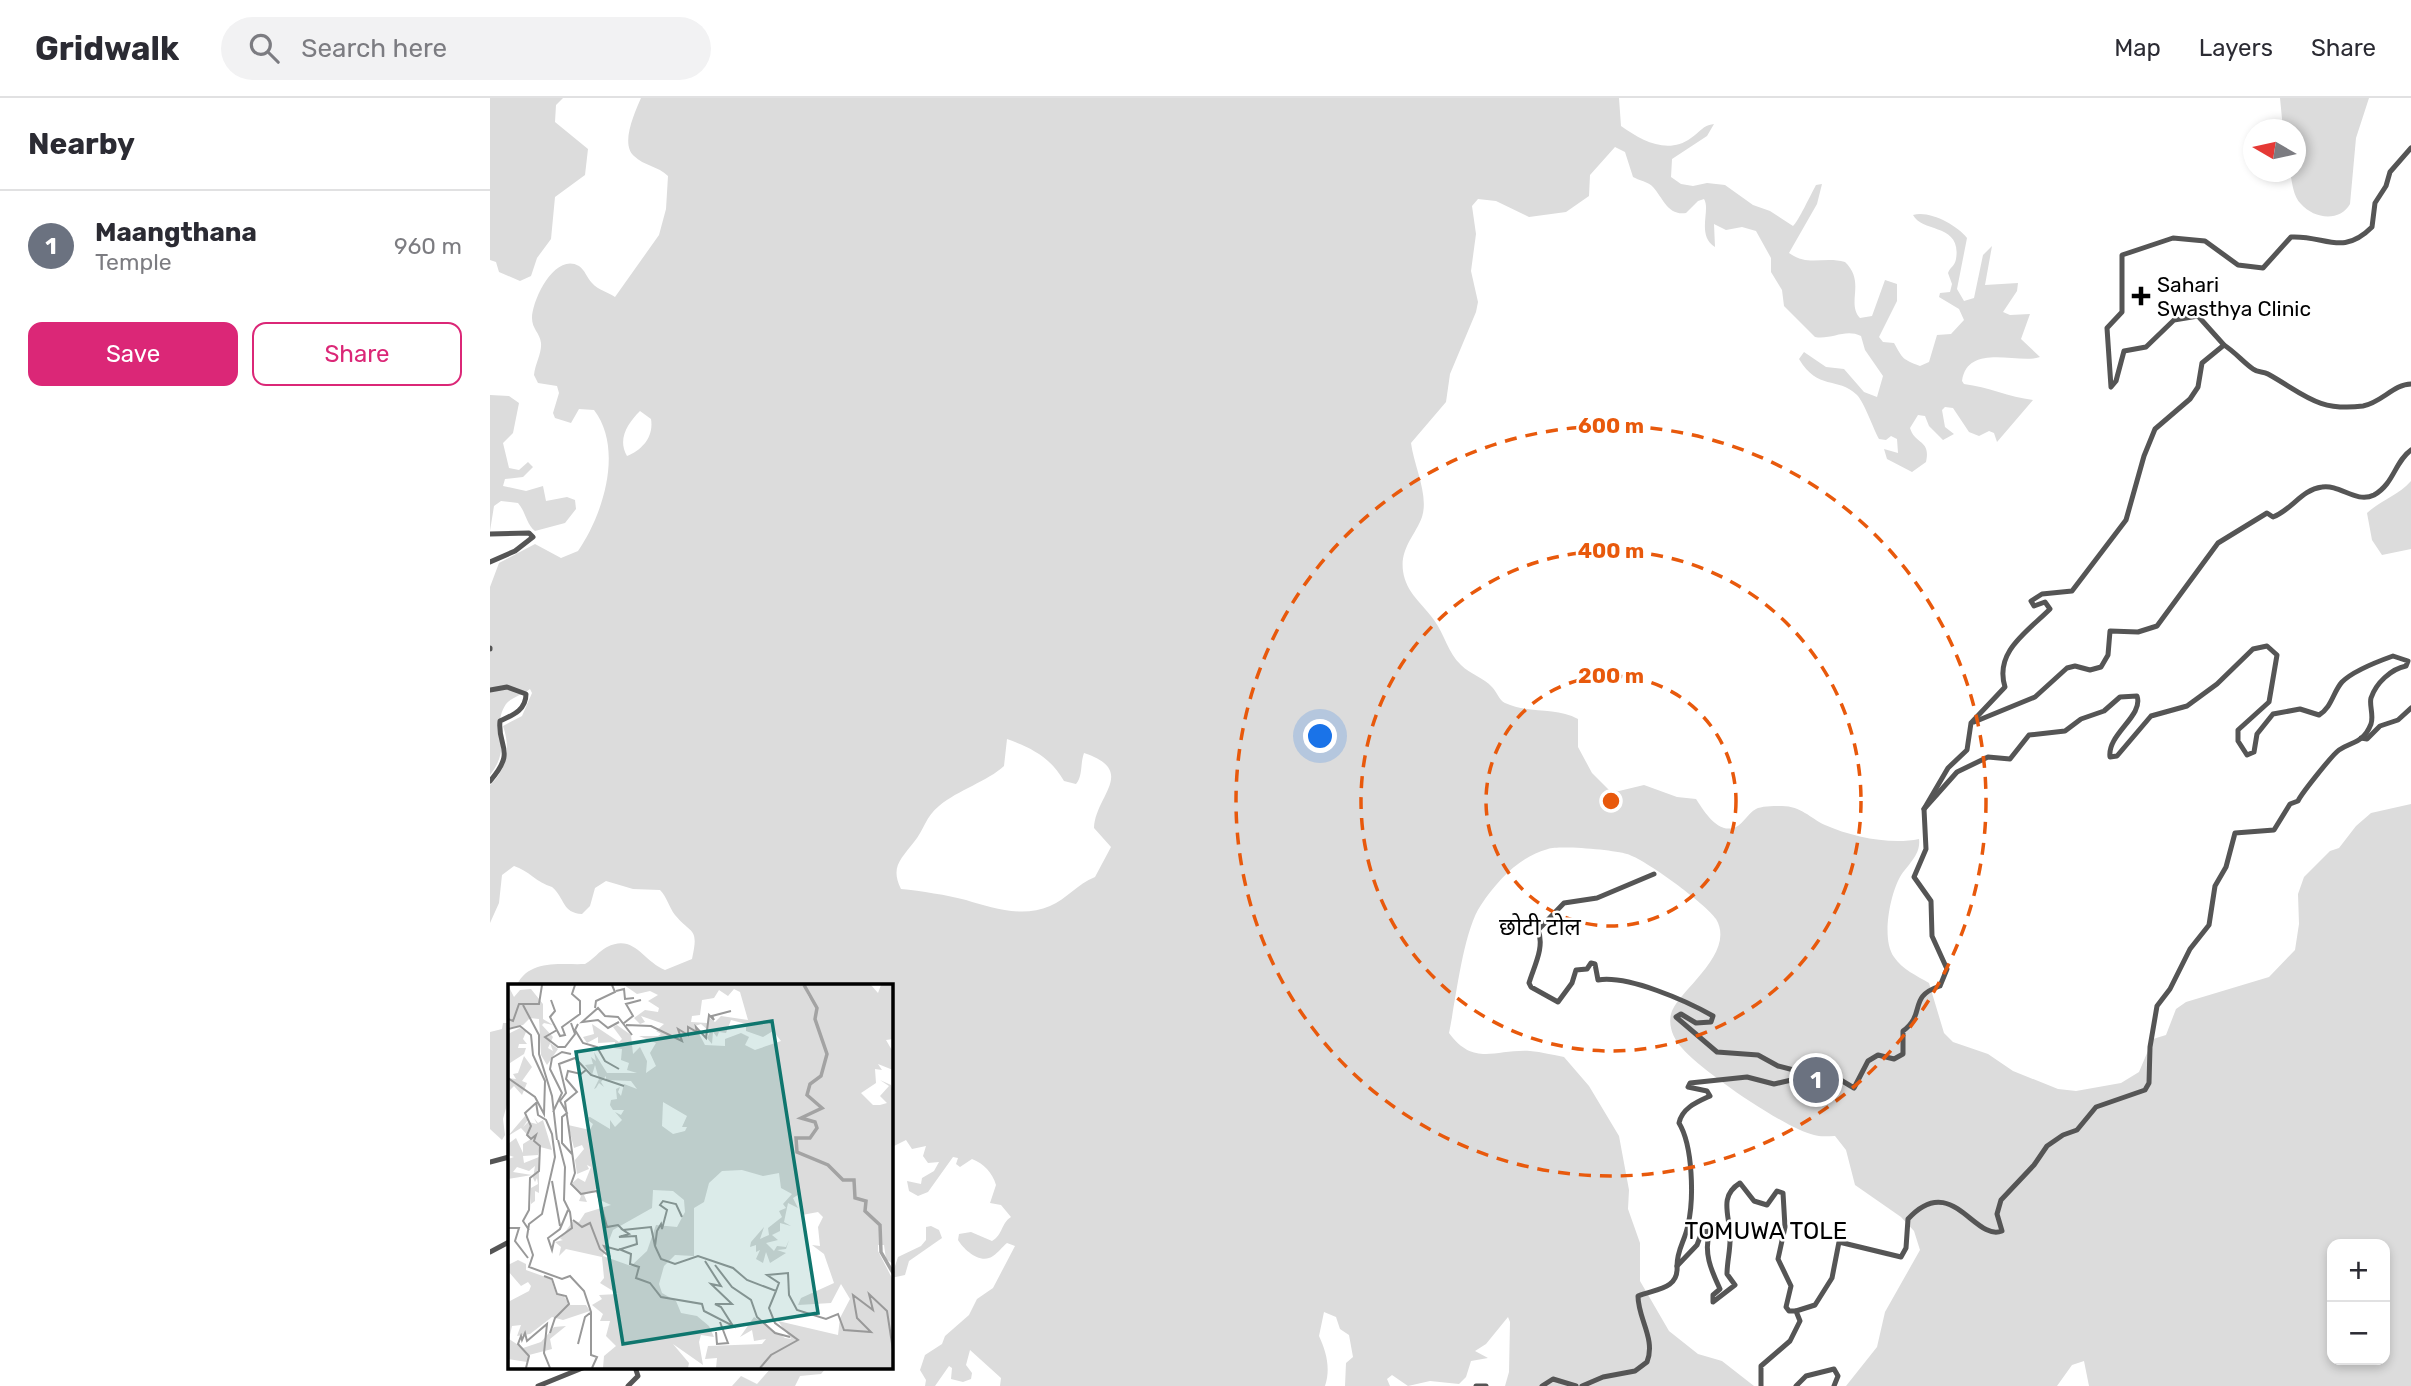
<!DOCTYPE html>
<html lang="en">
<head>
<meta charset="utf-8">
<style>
  :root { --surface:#fff; --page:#f2f2f3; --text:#2b2b33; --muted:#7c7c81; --line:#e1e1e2; --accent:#db2777 }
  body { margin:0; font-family:Rubik,"Noto Sans Devanagari",sans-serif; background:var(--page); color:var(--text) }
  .controls { position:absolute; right:21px; bottom:21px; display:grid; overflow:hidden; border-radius:14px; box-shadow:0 4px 10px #0003 }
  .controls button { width:63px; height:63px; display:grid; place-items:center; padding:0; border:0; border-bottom:2px solid var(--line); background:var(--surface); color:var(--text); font:35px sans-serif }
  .compass { position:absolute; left:1753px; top:21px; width:63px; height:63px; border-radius:50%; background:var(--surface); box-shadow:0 4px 10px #0003; rotate:279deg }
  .you { position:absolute; left:831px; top:639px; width:24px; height:24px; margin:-18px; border:5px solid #fff; border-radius:50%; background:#1a73e8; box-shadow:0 0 0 10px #1a73e833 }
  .badge { display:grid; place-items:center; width:46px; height:46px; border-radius:50%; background:var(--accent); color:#fff; font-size:23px; font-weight:700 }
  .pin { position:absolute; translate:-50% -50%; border:4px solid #fff; box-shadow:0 2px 7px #0006 }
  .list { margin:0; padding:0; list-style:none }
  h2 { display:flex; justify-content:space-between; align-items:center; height:91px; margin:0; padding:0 28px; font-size:30px }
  h2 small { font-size:23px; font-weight:400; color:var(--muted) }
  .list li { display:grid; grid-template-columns:46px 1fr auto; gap:21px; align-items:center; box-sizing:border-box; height:112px; padding:0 28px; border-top:2px solid var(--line) }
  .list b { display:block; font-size:26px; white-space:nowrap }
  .list p { margin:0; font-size:23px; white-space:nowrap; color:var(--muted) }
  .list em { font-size:23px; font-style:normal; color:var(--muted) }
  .actions { display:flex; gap:14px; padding:21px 28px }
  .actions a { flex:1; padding:16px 0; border:2px solid var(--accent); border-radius:14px; text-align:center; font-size:24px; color:var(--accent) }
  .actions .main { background:var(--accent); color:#fff }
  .icon { flex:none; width:38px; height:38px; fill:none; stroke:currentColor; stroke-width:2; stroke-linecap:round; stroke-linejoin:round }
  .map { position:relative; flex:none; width:1921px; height:1288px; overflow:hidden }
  header { display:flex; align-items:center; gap:42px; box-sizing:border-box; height:98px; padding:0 35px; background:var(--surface); border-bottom:2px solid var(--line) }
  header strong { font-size:33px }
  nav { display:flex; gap:38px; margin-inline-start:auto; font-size:24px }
  .search { width:490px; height:63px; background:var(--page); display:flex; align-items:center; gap:18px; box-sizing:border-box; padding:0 24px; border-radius:38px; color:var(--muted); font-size:26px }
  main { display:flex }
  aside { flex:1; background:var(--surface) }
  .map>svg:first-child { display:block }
  .green { fill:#dcdcdc; fill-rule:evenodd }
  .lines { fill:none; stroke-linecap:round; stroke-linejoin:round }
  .minor { stroke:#555; stroke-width:5 }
  .ring { fill:none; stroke:#e8590c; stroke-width:3.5; stroke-dasharray:12 9 }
  .poi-dot { fill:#000; stroke:#fff; stroke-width:2.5 }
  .labels { text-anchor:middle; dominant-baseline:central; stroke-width:5; stroke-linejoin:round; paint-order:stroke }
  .poi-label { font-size:21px; fill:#000; stroke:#fff; text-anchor:start }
  .quarter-label { font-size:24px; fill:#000; stroke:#fff }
  .inset-river { fill:none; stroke:#a3a3a3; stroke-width:3.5 }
  .inset-road { fill:none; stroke:#999; stroke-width:2 }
  .view { fill:#0f766e; fill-opacity:0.15; stroke:#0f766e; stroke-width:3.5 }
  .inset-edge { fill:none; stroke:#000; stroke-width:3.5 }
  .centre { fill:#e8590c; stroke:#fff; stroke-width:3.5 }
  .ring-label { font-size:21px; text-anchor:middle; font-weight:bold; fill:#e8590c; stroke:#fff; stroke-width:5; stroke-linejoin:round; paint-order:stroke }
</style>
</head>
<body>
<header>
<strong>Gridwalk</strong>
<div class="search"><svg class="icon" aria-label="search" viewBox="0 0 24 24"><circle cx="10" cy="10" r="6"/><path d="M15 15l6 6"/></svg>Search here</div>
<nav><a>Map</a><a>Layers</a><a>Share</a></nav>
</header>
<main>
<aside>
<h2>Nearby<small></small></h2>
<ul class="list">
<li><span class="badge" style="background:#6b7280">1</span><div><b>Maangthana</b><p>Temple</p></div><em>960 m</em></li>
</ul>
<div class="actions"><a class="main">Save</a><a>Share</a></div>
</aside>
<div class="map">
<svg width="1921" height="1288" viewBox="0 0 1921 1288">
  <rect width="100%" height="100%" fill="#fff"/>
  <!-- green -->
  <g class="green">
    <path d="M0,0H73L66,7L65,24L98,51L95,77L65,99L61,141L47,160L41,178L30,183L9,174L6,164L0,162Z"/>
    <path d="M151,0H1129L1131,28C1152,43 1178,57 1201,40C1210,34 1213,27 1224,26L1217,38L1182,61L1181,79L1191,86L1203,88L1217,85L1235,87L1263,107L1280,113L1303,128C1308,124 1321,96 1326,87L1332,86L1327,106L1299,155C1318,169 1334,158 1355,164C1376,184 1356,205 1370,220L1382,218L1395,182L1407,186V203L1389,239L1393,244L1404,245C1413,261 1412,261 1430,268L1439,264L1447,237L1461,236L1474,222L1469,211L1449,199L1450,195L1460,194L1462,186L1458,175C1460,169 1465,168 1466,161C1472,125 1432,135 1423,117C1439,112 1467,127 1477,140L1467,191L1474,203L1484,200L1493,157L1502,148L1495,187L1528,185L1527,193L1513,214L1520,217L1540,216L1531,241L1550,259C1529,267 1478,244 1472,283L1474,286C1498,289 1519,299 1543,302L1507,344L1504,335L1499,333L1489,338L1479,334L1463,310L1455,309L1452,312L1455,329L1464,336L1453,342L1439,328L1435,318L1428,317L1420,330C1425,347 1441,341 1436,364L1422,374L1397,361L1394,351L1408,355L1407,341L1401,338L1396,342L1389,341C1383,330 1374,304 1367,297C1347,278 1328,293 1309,261L1314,254L1336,269L1354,271L1374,294L1387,299L1393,278L1375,252L1371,238C1355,230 1342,242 1325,239L1294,208L1292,192L1281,174V160L1266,133L1252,129L1236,132L1224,126L1225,149C1206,137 1221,112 1214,101L1208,103L1196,115C1178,118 1173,100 1163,89C1159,84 1148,82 1143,79L1135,54L1125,49L1100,77L1099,98L1076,114L1039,119L1006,103L988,101L982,108L986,136L981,173L988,204L986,214L960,276L956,304L921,345C924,368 939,397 932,419C925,438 910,450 913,473C916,495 933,506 944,522C955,537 958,555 971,567C980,576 994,580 1002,589C1007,594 1009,602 1015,605C1039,616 1066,609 1088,621V649L1102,675L1119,692L1129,693L1154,687L1187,699L1206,701C1214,713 1228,737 1246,729C1254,725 1258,715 1266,711C1271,708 1285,708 1292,708C1311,708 1320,720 1335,727C1362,739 1401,747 1429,741C1431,757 1418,766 1410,779C1400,797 1391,841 1404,859C1412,871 1427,878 1439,885L1454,935L1463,944L1498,956L1523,973L1568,991L1586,993L1631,985L1649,974L1663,941L1676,937L1686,911L1696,904L1779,879L1805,852L1809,826L1808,796L1814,779L1840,753L1849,750L1866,728L1881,715L1921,706V1288H1599L1594,1263L1582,1267L1567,1288H1356L1387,1249L1395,1214L1430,1152L1424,1133L1411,1119L1365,1087L1356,1052L1345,1038C1338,1038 1330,1039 1324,1037C1296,1031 1210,972 1192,950C1184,941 1178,929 1181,916C1186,894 1247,856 1226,821C1216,806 1155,761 1137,756C1124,752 1070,747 1058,751C1029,759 1008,782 991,807C973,833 966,902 959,935C984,969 1005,951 1040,953C1052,954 1063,957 1074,959L1099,988L1129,1038L1139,1092L1138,1111L1150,1145V1183L1179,1233L1208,1256L1232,1263L1264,1288H1015L1019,1274L1020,1224L1018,1219L996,1246L985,1253L998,1260L981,1263L976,1279L969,1286L940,1283L918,1288L902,1277L897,1281L900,1288H855L856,1265L863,1259L859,1237L850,1231L846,1219L834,1214L829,1238C836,1253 841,1270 835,1288H510L511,1280L480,1252L476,1267L482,1275L481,1281L473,1284L461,1281L462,1270L459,1268L445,1288H435L436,1282L430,1272L435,1257L452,1246L455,1238L479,1217L487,1201L503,1190L525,1148L517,1145C512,1149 509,1154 503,1158C491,1167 474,1152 468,1142L469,1136L481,1134L502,1143C513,1137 511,1125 521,1119L511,1107L500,1105L506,1087C502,1074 494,1066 482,1061L470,1069L466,1066L468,1060L463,1059L438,1094L428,1098L419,1093L417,1083L431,1086L432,1080L444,1073L449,1064L438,1065L433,1058L436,1048L422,1051L416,1042L404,1048L401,1057V887H27C39,861 71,867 95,866C104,861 109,853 117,849C144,835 153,863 175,872L202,861C209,829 202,837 185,817C179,809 177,799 170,792L143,791L116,783L105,790L100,808L92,816C72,815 75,800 62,789C47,785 38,772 24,768L12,777L9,805L0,825V687C17,671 21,651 13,628L32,618L42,595L40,591C32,597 22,599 16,606C0,630 24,647 0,677V489L9,465L45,446L71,460L88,453C113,417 134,351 104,312L89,311L81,325L65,320L63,315L69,295L67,288L48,285L44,277C45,266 52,255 51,245C50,235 42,231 42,220C42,202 65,154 89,168C95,172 97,180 102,185C108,192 118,194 125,199L169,137L176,111L178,78C168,68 154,68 144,58C130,46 145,14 151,0ZM150,313L161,321C164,339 152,352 137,358C127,341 138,325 150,313ZM517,641C542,650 560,659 574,683L586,686C593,678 590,666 594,655C648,673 605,698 604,730L621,749L605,779C587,786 577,801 560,808C533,820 502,810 476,802C457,797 431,793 411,791C400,769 411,761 424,744C434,732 436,718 449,708C468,692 498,683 514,668ZM1842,1146H1895V1262H1842Z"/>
    <path d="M1790,0H1879L1866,40L1860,106C1850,124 1824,121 1811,106C1803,99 1802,83 1800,74H1806V32L1793,31Z"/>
    <path d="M0,297L19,298L29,305L23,335L13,345L19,370L29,372L38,364L43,369L33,379L15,381L13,388L36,393L53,388L56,403L77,399L85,402L86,411L75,425L45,433C36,426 36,414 28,405L11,403L4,408L0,433Z"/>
    <path d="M1921,383V451L1892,457L1882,442L1877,415C1891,402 1909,397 1921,383Z"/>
    <path d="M13,925H19V999L13,1021L15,1037L12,1042L0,1031V934L12,931Z"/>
    <path d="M441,1128L449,1132L452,1140L419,1163L415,1177L401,1180L408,1159L431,1148L436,1142V1129Z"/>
    <path d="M282,1269H337L331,1276L310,1278L305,1288H242L251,1278L267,1286Z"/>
  </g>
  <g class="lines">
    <!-- minor -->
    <g class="minor">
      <path d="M1734,247C1745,254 1753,264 1763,271C1768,275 1773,273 1778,276C1814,296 1828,314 1873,308C1891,305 1904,286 1921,286"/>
      <path d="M0,436L39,435L43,439L25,453L0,464"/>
      <path d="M0,550V551"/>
      <path d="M0,592L17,589L36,596C36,612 23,617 10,623C7,649 27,652 0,683"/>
      <path d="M1484,624L1545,599L1577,570L1585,568L1600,572L1611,569L1618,557L1620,533L1648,534L1667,528L1728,445L1777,415L1783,419C1803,411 1811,392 1832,389C1850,386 1866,406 1884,397C1904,386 1905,363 1921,352"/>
      <path d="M1871,640L1877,641L1890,628L1908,622L1921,610"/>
      <path d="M1164,776L1107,800L1074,805L1048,832C1055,849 1044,868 1039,885L1041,889L1068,904L1082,885L1086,872L1097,871L1101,865L1105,866L1108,882C1138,877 1197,903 1223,918L1221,924L1206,925L1191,916L1186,919L1227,954L1268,957L1288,968L1323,977L1284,986L1257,979L1200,985L1198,989L1217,993L1220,998C1207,1004 1192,1010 1189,1025C1203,1048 1204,1101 1198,1127C1195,1143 1187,1151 1187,1168L1207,1147L1212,1134L1220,1133C1213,1154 1221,1172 1230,1191L1223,1197V1204L1245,1187L1237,1176C1237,1163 1241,1150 1240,1136C1239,1116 1229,1098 1250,1085L1264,1103L1277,1107L1287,1093L1293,1095L1295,1129L1288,1161L1301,1188L1296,1209L1299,1213H1306L1310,1223L1300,1243L1271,1268V1288"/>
      <path d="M1323,977L1334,972L1364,990L1378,963L1388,957L1404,961L1413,956V933C1437,915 1417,899 1450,888L1457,871L1442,838L1441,803L1424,779L1436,751L1434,711L1458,670L1477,652L1481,625L1515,589C1504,554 1537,534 1560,511L1555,504L1544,508L1541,503L1552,496L1582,493L1636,422L1654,358L1665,331L1700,301L1708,289L1712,265L1734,247L1708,218L1684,222L1656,249L1634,253L1626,283L1621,289L1617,230L1632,214V157L1683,140L1715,143L1748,167L1773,170L1801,139C1835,137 1852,159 1882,129L1885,105L1896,88L1900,74L1921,50"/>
      <path d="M0,1064L19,1059"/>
      <path d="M0,1154L19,1144"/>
      <path d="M1306,1213L1325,1207L1342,1180L1349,1144L1411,1159L1416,1150L1418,1121C1462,1073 1484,1144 1512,1133L1507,1116L1511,1102L1544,1067L1557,1048L1573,1037L1587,1032L1606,1009L1655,992L1659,985L1660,949L1667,908L1680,891L1700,851L1719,827L1725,788L1736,769L1745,735L1784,732L1800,706L1808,703C1811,696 1843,656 1849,652C1862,643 1873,646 1881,626C1884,617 1879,607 1881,600C1886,585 1901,571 1916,568L1918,563L1903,558C1889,563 1863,573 1852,584C1843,594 1842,609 1829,617L1810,611L1783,616L1767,636L1764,654L1757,657L1748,643V632L1779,604L1787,557L1777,548L1763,551L1727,586L1697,608L1661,618L1627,658L1620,659C1617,636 1654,618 1647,598L1630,599L1614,613L1591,621L1575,633L1539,637L1520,661L1498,659L1467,674L1434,711"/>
      <path d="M48,1288L95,1269"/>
      <path d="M138,1288L148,1278L145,1269"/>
      <path d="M986,1288H996"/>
      <path d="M1052,1288L1063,1281L1086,1288"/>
      <path d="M1092,1288L1113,1279L1145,1273L1157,1264C1166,1241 1148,1221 1148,1198C1164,1191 1189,1192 1187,1168"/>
      <path d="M1306,1288L1316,1278L1344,1271L1348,1278L1344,1288"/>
    </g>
  </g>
  <!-- distance rings -->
  <g class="ring">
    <circle cx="1121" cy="703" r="125"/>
    <circle cx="1121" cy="703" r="250"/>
    <circle cx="1121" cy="703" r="375"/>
  </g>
  <!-- markers -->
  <path class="poi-dot" d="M1647.5 187.5h7v7h7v7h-7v7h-7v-7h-7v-7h7z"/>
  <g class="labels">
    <!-- poi labels -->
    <g class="poi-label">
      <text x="1667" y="186">Sahari<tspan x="1667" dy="24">Swasthya Clinic</tspan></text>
    </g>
    <!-- quarter labels -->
    <g class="quarter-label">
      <text x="1050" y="829">छोटी टोल</text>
      <text x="1276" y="1133">TOMUWA TOLE</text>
    </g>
  </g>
  <!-- overview -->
  <g transform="translate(18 886)">
    <rect width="385" height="385" fill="#fff"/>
    <path d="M0,1L6,13L12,6L23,5L35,20V35L45,41L36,39L34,41L45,53L40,64L45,67L42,59L50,65L39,81L33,71L31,35L22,34L15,41L0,44ZM116,1H295L302,16L297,1H363L370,9L373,1H385V55L378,56L385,68V86L370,80L374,86L367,85L368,99L353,109L365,121H372L379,119L372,112L381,102L372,96L383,101L385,107V280L378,275L376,261H370V267L385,296V384H208L209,374L197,375L200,362L254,360L258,355L246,357L244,346L232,353L246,333L277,354L283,355L270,337L330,351L332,334L342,315L333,300L323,319L290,321L293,314L326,299L316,270L304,261L312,262L310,243L315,233L310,228L294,231L293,209L285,214L290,224L280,219L276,238L283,242L272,239V247L264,251L270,256L258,259L266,267L269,262L278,263L281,256L278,265L269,266L278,269L262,279L258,268L255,279L248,275L252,266L248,268V261L242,263L243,258L256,243L252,255L261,251L260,244L274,233L271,227L278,224L275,220L284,210L273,204L271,189L255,192L234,186L214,187L201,199L196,218L186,224V272L167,271L156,282L151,300L154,309L168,317L173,329L189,332L201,342L206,353L193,351L191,358L195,381L165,360L181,379L180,384H95L96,372L108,362L98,352L102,337H92L95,330L84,321L94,315L91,311L110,310L92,299L96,294L94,273L58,265L51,272L53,263L47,258L55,256L52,255L65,237L71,238L77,229L103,221L92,216L91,204L76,211L79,218L71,217L73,212L63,200L70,194L77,198L83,183L79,181L81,185L69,190L67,176L76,165L74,161L66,164L60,141L82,146L85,140L77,134L82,133L102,145V136L107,143L114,136L107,128L113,131L116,126H105L102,121L103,116L109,115L108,105L112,103L110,108L113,112L116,100L129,105L123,97L98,96V92L93,98L96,103L91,99L88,104L86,105L91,95L87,81L84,91L77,81L85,80L83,73L88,77L86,68L99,89H129L119,86L121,79L113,76L114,65L106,64L107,58L90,59V53L79,59L75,53L86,50L84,40L111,58L114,55L105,43L109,41L123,51L125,70L132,63L139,77L138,89L148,82L142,69L148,59L131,52H150L153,50L148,47L156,40L133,32L137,38L132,40L126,34L137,26L150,28L151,24L140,17L150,11L142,7L129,10ZM226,5L232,8L240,36L213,32L207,38L200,33L199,39L183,38L184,32L192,31L194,16L206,14L211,6L220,12ZM223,36L238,40V47L255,53L265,47L273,57L247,66L237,61L241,53L233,49L217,55V62L197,61L187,42L193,40L202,48L199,54L204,60L205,48L209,53L211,48L218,49ZM155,118L179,132L174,143H179L177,147L165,150L154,142ZM145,206L165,207L176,216L177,228L169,243L148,241L139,267L123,282L95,272L105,246L144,224ZM12,44L18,48L15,55L19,60H11L10,64H18L16,70L2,79L0,50ZM16,72L24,83L14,97L19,99L14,111L6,102L0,108V94L8,95L5,90L10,89ZM17,132L20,136L15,143L20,138L29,140L26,134L30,139L35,136L44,166L32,163L30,171L15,172L16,179L31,173V209L27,207V217L23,220V204L30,200L29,194L27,198L25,194L27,182L21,187L9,183L5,188L24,191L0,195V175L6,173L0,171V160L8,154L15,169V160L23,155L13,144L0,152ZM10,276L18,280V286L43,295L48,310L55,311L62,321H78L82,327L55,336L44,333L22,350L9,352L13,341L4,342L1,355L15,364L33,358L46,343L58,342L42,355L44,365L21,371L19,378L0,375V318L21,307L23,302L20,298L13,302L0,287V281Z" fill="#dcdcdc" fill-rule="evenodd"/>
    <path class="inset-river" d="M296,1L309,24L307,35L319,70L313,92L302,100L299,111L314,124L293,134L307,138L309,144L302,154H288L289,168L320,181L335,196H346L347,214L358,217L357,227L372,241L373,268L385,289"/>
    <path class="inset-road" d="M108,7L116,5L117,15L126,14M43,16L47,27L42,33L52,52L57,51L54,43L72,30V17L64,10L67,1M15,21L31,51V70L44,112L49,156M87,24L88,17L107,8L104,1M0,35L5,37L11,20H31L34,1M111,38L100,44L90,36L74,38L90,24L97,32L110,33L124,51M116,39L125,32L118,20L133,16M70,40L67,46L75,59L89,63L97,77L111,85M118,41L143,42L174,57L170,45L180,51V43L189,48L188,43L198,54L201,31L206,36L204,32L223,27M0,45L12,42L23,51L25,71L37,97L36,130L27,113L0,94M49,46L37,53L50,63H57L67,50L63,39M78,86L73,90L60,87L58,95L69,108L57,118L67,189L63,200L73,210L89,207L99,243L110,241L115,246M28,118L30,131L38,136L44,150L47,173L34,230L21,240L19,253L25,271L21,283L54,295L62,292L76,307L83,328V371L89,373L84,384M45,128L54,109L42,85L44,74L54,68L63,70M50,156L57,183L56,216L62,228L64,244L46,257L44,266L40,254L52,245L60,226M64,170L54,159V133L59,129L52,117L58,109L51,80L67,74L83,91L116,102M44,197L52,242M65,236L74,243L82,239L92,265L102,273L96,262L110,266L129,260L128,252L111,253L121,250L115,246L143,243L147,262L149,247L153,240L154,245L159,226L152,221L155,217L168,220L174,233M0,244H11L7,257L20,274M21,246L15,237L21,226L22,194L31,187L32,162L26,157L28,151L23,155L19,151L23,142L17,129L28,119M147,262L153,275L167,280L190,272L225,284L239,296L268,307L271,299L259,291L280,289L281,311L289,326L318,335L330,330L336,346L363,348L349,334L345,311L365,326L361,310L379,327L385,366M111,265L123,270L122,280L131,283L128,294L142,299L153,313L194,320L196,327L225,342L213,323L207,320H224L203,300L213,302L197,277M207,281L224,303L243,316L249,333L267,349L282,353M36,292L44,295L49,310L58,312L61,320L47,334L42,349M208,348L209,360L220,359L212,338M70,360L77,333L82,329M18,384L21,372L10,360L13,352L14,356L17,349L19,357L39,340L36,369L42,384M252,384L263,371L290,356L267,339L261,324L268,307"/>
    <path class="view" d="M264,37L310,329L115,360L68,68Z"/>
    <rect width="385" height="385" class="inset-edge"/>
  </g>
  <circle cx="1121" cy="703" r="10" class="centre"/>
  <g class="ring-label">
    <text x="1121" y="335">600 m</text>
    <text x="1121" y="460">400 m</text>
    <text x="1121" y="585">200 m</text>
  </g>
</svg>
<div class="controls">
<button>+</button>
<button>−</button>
</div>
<svg class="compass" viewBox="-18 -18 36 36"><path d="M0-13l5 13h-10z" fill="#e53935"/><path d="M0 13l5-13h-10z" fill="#7c7c81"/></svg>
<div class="you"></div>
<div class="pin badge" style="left:1326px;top:982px;background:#6b7280">1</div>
</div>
</main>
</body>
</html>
